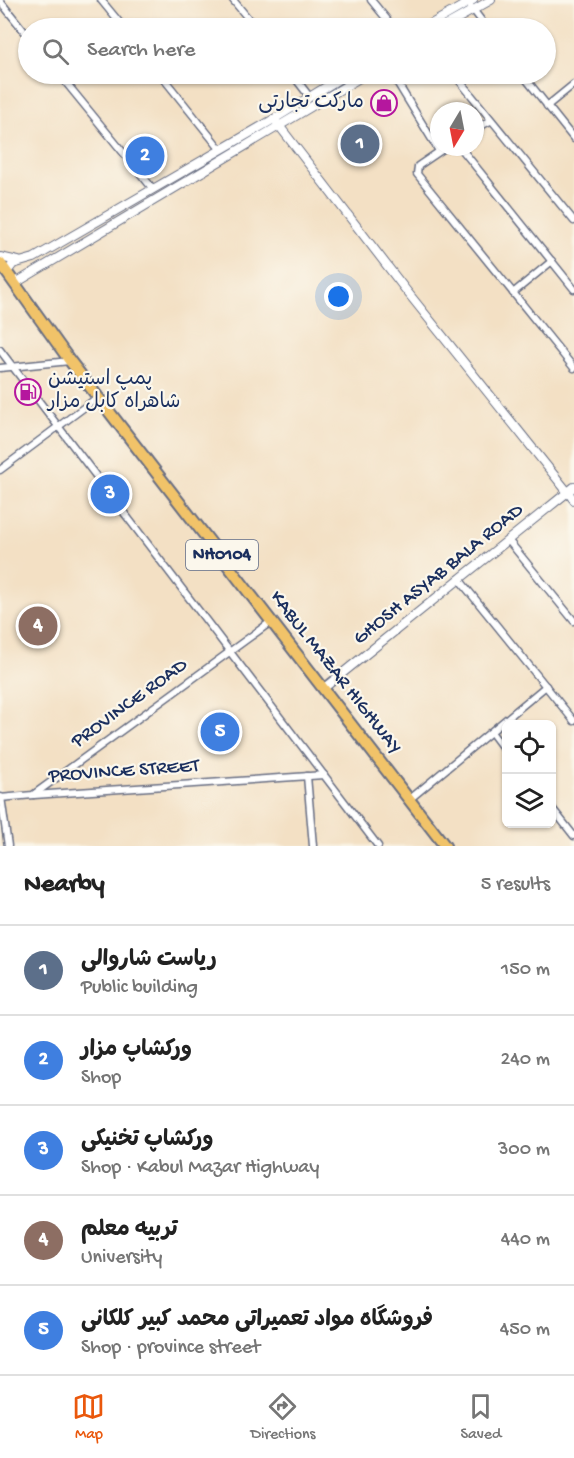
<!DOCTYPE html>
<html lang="en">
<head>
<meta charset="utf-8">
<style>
  :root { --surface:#fff; --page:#f6f6f6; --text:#222; --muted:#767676; --line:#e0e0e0; --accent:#ea580c }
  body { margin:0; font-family:"Gochi Hand","Playpen Sans Arabic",sans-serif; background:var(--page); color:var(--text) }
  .controls { position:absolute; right:18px; bottom:18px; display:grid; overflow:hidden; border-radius:9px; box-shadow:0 2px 4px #0004 }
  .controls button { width:54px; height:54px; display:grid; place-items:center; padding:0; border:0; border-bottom:2px solid var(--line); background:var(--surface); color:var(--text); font:30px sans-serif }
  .compass { position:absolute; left:430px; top:102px; width:54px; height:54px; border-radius:50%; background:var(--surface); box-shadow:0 2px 4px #0004; rotate:190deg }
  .you { position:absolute; left:339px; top:297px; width:21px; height:21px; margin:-15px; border:4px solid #fff; border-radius:50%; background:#1a73e8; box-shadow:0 0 0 9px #1a73e833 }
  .badge { display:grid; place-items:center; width:39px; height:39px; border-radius:50%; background:var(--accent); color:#fff; font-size:20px; font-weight:700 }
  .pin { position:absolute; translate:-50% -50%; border:3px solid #fff; box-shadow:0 2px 6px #0006 }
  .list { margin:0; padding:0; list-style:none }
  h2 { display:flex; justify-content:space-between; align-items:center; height:78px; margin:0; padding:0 24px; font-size:26px }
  h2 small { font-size:20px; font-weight:400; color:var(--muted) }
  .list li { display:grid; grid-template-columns:39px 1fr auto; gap:18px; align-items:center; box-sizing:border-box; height:90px; padding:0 24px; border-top:2px solid var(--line) }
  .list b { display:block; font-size:22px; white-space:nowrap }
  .list p { margin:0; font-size:20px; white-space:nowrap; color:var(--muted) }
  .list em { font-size:20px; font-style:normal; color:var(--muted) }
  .icon { flex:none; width:33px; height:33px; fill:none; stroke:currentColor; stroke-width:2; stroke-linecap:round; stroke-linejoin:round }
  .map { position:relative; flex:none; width:574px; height:846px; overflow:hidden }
  .search { position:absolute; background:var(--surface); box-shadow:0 2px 4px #0004; left:18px; right:18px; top:18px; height:66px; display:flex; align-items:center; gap:15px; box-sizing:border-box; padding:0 21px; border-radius:33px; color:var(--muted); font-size:22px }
  .sheet { height:528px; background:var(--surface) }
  nav { display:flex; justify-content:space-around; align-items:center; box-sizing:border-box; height:84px; border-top:2px solid var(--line); background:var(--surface); font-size:16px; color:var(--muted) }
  nav a { display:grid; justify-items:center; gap:3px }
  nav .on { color:var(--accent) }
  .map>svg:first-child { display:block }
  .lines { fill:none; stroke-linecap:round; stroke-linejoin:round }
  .minor-casing { stroke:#676d82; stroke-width:9 }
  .tertiary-casing { stroke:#676d82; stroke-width:10 }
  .trunk-casing { stroke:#676d82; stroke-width:14 }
  .minor { stroke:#fff; stroke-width:6 }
  .tertiary { stroke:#fff; stroke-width:8 }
  .trunk { stroke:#f1c369; stroke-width:10 }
  .labels { text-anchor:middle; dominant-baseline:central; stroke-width:4.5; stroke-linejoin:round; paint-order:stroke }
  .shield { fill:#fbf7ec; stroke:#5e6b89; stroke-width:1.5 }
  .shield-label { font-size:18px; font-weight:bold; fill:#1b2f5e }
  .poi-label { font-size:20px; fill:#1b2f5e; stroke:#fbf7ec; text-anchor:end }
  .street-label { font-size:20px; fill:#1b2f5e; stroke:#fbf7ec }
</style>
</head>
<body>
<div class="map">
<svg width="574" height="846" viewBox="0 0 574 846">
  <rect width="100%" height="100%" fill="#fbf7ec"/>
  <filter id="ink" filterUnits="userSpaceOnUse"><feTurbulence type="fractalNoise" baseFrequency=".0167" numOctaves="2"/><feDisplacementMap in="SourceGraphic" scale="12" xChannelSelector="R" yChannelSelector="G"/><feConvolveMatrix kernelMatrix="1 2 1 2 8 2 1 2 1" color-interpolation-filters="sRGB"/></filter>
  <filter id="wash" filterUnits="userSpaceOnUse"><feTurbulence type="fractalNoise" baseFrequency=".008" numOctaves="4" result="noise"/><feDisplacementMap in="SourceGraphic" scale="24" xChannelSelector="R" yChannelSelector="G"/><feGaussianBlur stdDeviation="1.35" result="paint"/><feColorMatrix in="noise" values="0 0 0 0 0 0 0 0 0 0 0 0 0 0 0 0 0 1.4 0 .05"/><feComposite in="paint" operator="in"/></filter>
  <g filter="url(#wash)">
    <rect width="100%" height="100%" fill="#f3e0c4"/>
  </g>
  <g filter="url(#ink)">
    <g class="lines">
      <defs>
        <g id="minor">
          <path d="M101,0L124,28"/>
          <path d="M233,0L256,28"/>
          <path d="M371,0L394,28"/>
          <path d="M0,1L28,36"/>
          <path d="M471,7L487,28"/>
          <path d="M59,74L153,189"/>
          <path d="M160,74L221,150"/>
          <path d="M292,74L309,96"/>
          <path d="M392,74L439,151"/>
          <path d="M454,74L574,221"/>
          <path d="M522,74L574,139"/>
          <path d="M547,106L574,84"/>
          <path d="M475,129L490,121"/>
          <path d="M446,147L418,166L417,174L574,368"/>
          <path d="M460,147L574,289"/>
          <path d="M513,293L552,261"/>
          <path d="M0,350L378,846"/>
          <path d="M0,368L70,361"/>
          <path d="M0,470L98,397"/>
          <path d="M508,540L574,621"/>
          <path d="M459,579L574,721"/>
          <path d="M491,732L506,752"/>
          <path d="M307,776L313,846"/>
          <path d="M34,795L324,775"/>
          <path d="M1,797L8,846"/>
          <path d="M0,798L33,795L272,621"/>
          <path d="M410,799L546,686"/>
          <path d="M552,808L574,836"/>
        </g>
        <g id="tertiary">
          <path d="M424,28L473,0"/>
          <path d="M441,28L491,0"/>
          <path d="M274,119L405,289L574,500"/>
          <path d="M0,257L18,261"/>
          <path d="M7,272L13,264L34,258L274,119L347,74"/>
          <path d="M14,280L19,281L366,74"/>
          <path d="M324,688L574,487"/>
        </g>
        <path id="trunk" d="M0,263L70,361L445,846"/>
      </defs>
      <!-- minor casing -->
      <use href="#minor" class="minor-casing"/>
      <!-- tertiary casing -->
      <use href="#tertiary" class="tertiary-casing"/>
      <!-- trunk casing -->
      <use href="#trunk" class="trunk-casing"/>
      <!-- minor -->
      <use href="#minor" class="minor"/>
      <!-- tertiary -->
      <use href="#tertiary" class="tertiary"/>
      <!-- trunk -->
      <use href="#trunk" class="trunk"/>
    </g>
  </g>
  <!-- icons -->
  <defs>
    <symbol id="shop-ring" viewBox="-11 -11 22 22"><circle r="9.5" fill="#fbf7ec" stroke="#b5179e" stroke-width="1.5"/><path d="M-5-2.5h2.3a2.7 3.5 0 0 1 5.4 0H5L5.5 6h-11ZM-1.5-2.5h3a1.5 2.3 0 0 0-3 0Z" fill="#b5179e"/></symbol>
    <symbol id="fuel-ring" viewBox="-11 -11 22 22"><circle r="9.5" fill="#fbf7ec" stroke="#b5179e" stroke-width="1.5"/><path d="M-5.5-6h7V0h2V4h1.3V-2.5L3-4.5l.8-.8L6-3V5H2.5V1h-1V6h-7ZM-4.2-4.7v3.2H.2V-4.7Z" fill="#b5179e"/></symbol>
  </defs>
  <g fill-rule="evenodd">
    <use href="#shop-ring" x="369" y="88" width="30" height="30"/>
    <use href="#fuel-ring" x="13" y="377" width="30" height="30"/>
  </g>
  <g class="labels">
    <!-- shield labels -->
    <rect class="shield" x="186" y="540" width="72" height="30" rx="4.5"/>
    <g class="shield-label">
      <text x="222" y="555">NH0104</text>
    </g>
    <!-- poi labels -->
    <g class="poi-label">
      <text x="364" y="103">مارکت تجارتی</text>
      <text x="48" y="380" text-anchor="start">پمپ استیشن<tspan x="48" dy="23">شاهراه کابل مزار</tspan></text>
    </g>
    <!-- street labels -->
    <g class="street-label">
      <text transform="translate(439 575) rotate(-39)">GHOSH ASYAB BALA ROAD</text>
      <text transform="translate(335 673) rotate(52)">KABUL MAZAR HIGHWAY</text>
      <text transform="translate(130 704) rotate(-36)">PROVINCE ROAD</text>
      <text transform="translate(124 772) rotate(-4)">PROVINCE STREET</text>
    </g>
  </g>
</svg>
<div class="controls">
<button><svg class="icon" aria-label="locate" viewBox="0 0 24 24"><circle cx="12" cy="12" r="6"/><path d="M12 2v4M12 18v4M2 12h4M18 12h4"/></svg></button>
<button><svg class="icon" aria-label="layers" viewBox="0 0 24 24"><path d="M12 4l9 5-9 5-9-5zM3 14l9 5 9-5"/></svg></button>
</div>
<svg class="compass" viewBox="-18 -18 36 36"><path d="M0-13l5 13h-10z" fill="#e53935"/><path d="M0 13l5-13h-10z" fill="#767676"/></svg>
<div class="you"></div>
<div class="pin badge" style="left:360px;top:144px;background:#5c6f8a">1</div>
<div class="pin badge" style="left:145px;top:156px;background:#3f7fe0">2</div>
<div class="pin badge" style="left:110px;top:494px;background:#3f7fe0">3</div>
<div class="pin badge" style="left:38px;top:626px;background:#8d6e63">4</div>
<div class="pin badge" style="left:220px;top:732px;background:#3f7fe0">5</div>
<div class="search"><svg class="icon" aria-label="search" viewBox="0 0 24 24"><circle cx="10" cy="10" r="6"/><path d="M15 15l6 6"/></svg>Search here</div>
</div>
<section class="sheet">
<h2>Nearby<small>5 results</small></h2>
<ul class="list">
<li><span class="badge" style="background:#5c6f8a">1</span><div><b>ریاست شاروالی</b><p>Public building</p></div><em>150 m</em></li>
<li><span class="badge" style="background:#3f7fe0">2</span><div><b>ورکشاپ مزار</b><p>Shop</p></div><em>240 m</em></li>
<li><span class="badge" style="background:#3f7fe0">3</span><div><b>ورکشاپ تخنیکی</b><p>Shop · Kabul Mazar Highway</p></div><em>300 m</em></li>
<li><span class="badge" style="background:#8d6e63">4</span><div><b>تربیه معلم</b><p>University</p></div><em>440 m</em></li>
<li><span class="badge" style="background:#3f7fe0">5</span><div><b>فروشگاه مواد تعمیراتی محمد کبیر کلکانی</b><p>Shop · province street</p></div><em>450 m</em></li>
</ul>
</section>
<nav>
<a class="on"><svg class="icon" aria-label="map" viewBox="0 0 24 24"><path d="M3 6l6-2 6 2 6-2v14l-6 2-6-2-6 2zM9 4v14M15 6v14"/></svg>Map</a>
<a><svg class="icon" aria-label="directions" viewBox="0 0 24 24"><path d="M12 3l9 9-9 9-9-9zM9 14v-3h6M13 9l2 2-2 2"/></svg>Directions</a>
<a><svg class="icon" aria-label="saved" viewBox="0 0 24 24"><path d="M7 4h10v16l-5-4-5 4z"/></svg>Saved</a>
</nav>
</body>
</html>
